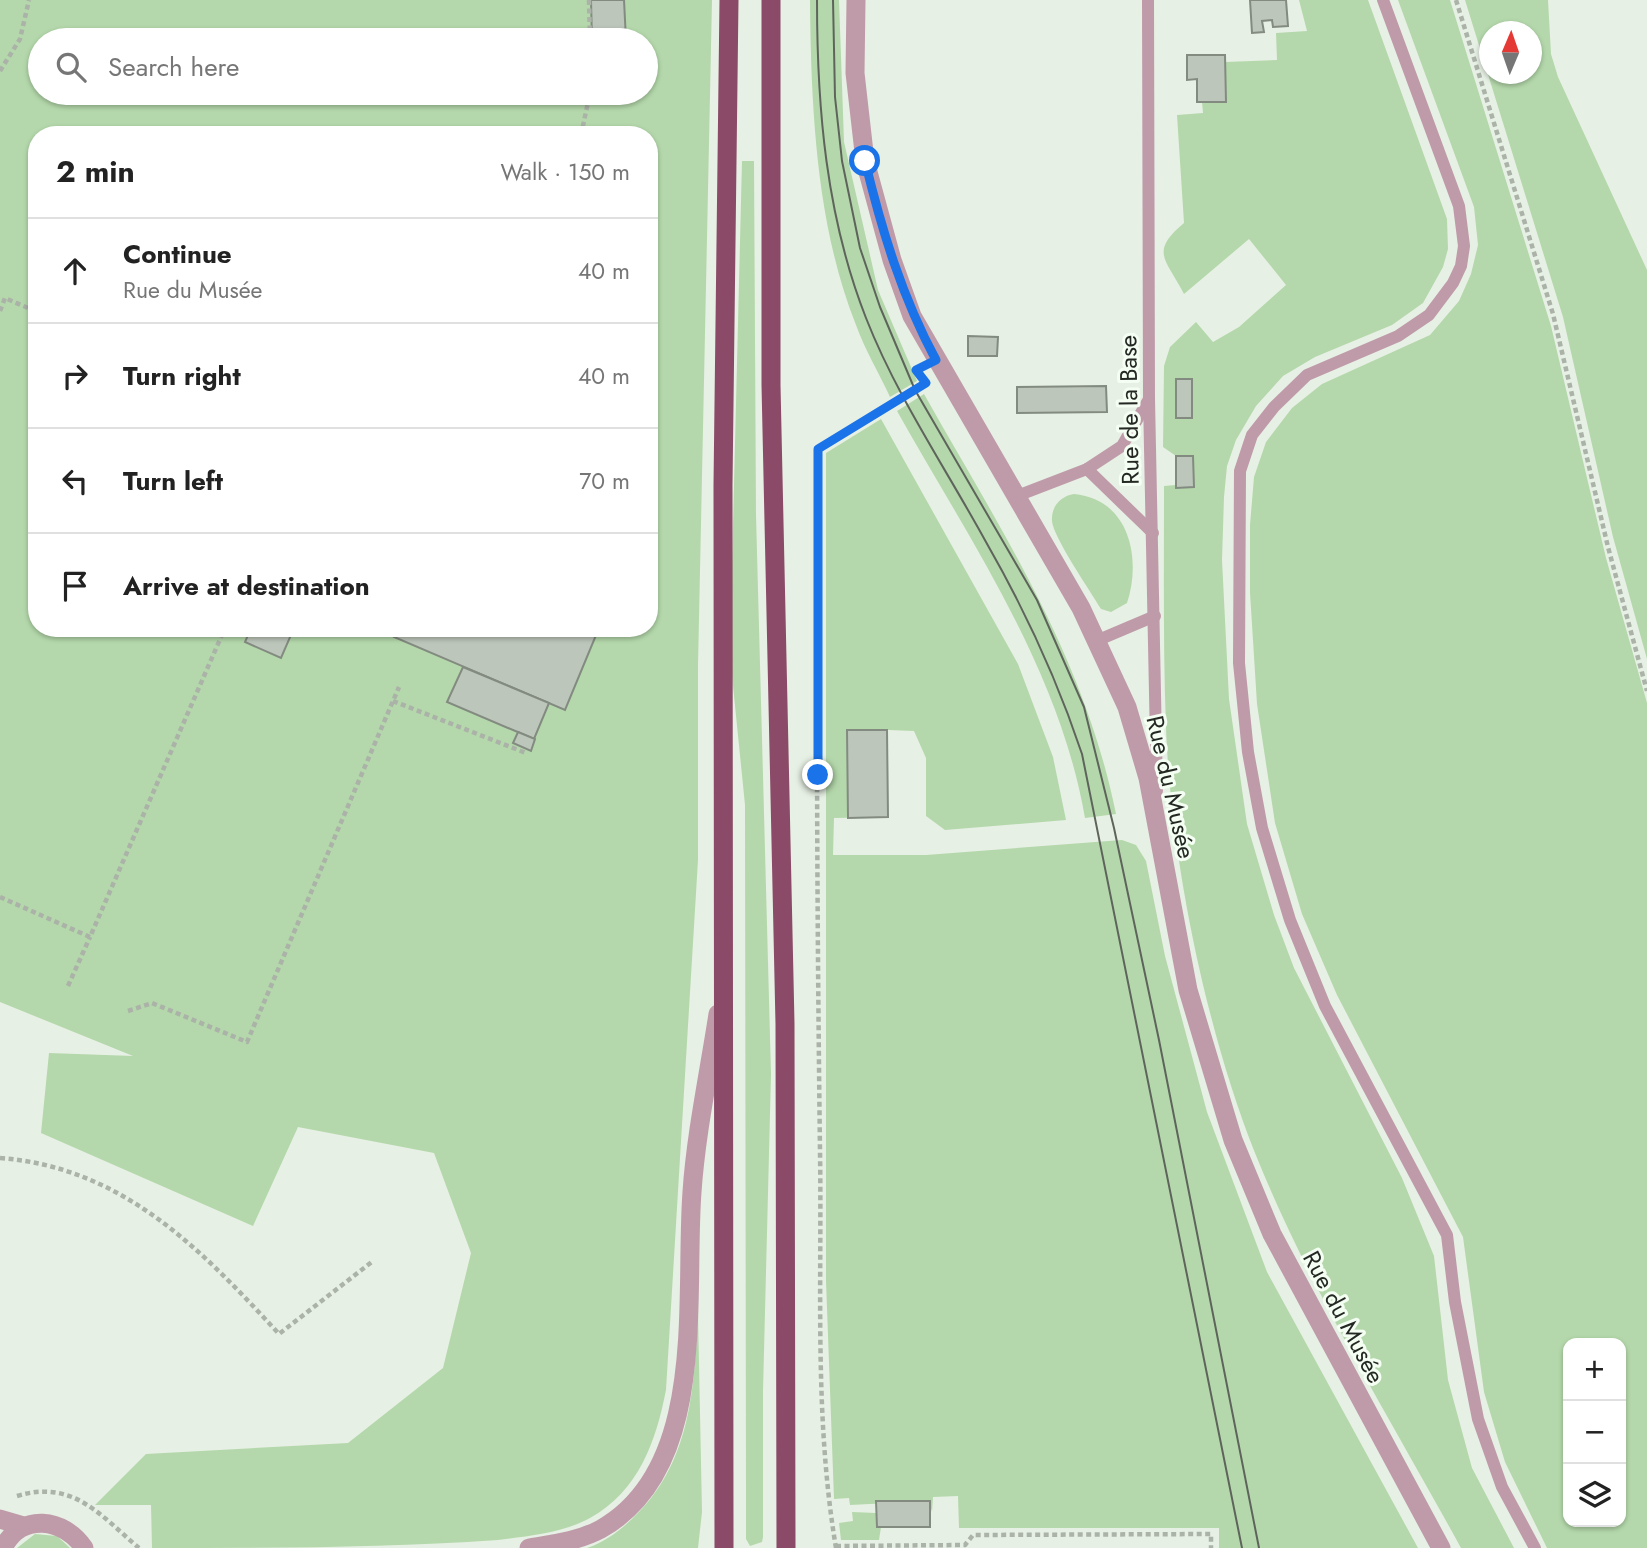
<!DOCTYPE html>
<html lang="en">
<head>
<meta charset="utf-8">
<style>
  :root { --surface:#fff; --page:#f6f6f6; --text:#222; --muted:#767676; --line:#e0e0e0 }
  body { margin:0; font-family:Jost,sans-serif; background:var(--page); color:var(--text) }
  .controls { position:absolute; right:21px; bottom:21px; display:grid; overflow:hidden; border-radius:14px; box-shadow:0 2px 5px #0004 }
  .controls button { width:63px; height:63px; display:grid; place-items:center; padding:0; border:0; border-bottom:2px solid var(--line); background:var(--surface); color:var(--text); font:35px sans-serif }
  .compass { position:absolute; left:1479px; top:21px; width:63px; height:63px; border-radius:50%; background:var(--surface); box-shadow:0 2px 5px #0004; rotate:2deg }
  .stop { position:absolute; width:21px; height:21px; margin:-16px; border:5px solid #1a73e8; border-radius:50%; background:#fff }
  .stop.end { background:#1a73e8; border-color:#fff; box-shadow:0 2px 7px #0008 }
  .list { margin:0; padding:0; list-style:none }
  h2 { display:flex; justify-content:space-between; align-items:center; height:91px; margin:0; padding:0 28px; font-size:30px }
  h2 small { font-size:23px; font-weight:400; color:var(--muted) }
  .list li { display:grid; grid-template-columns:46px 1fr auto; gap:21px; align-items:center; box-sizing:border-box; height:105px; padding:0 28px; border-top:2px solid var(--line) }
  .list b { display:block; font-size:26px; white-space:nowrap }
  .list p { margin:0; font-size:23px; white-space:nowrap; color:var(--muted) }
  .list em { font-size:23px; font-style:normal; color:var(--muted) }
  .icon { flex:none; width:38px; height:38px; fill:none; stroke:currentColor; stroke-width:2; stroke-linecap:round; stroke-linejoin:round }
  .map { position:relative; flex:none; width:1647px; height:1548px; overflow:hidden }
  .search { position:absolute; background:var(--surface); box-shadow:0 2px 5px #0004; left:28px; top:28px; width:630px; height:77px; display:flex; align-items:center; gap:18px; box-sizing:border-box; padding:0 24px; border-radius:38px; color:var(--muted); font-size:26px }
  .panel { position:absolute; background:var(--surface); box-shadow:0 2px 5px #0004; left:28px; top:126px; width:630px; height:511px; border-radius:28px }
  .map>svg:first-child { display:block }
  .green { fill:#b4d8ab; fill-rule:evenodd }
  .building { fill:#bdc6ba; stroke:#838b81; stroke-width:2 }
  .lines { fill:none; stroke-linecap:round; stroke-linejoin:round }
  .path { stroke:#abb2a8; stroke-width:4.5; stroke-dasharray:5 3.5; stroke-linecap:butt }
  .service { stroke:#bf9baa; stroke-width:12 }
  .minor { stroke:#bf9baa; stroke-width:19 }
  .tertiary { stroke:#bf9baa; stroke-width:19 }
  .trunk { stroke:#8a4a68; stroke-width:19 }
  .tram { stroke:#5e645c; stroke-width:2 }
  .route { stroke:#1a73e8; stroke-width:9 }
  .labels { text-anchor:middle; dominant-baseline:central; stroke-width:6; stroke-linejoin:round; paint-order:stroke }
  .street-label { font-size:24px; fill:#242823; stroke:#f4fef2 }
</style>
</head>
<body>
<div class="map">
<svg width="1647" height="1548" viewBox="0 0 1647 1548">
  <rect width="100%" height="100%" fill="#e7f0e4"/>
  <!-- green -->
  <g class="green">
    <path d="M0,0H712L698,666V860L666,1390C656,1441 639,1491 590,1518C563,1533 528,1536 498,1540C383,1548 267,1548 152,1548L151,1505H95L146,1454L348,1443L443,1368L471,1253L434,1153L298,1127L253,1226L41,1133L49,1053L133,1056L0,1002ZM40,40H646V93H40ZM37,135H649V628H37Z"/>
    <path d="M810,0H839L844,142L878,290L917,381L890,397C879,373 865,350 856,325C816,225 811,106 810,0Z"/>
    <path d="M1299,0H1368L1447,219L1448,249L1443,267L1423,303L1392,325L1315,357L1283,376L1256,406L1236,440L1227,466L1224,497L1222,560L1229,699L1247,824L1274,915L1294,968L1402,1178L1434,1256L1448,1380L1472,1468L1514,1548H1461C1390,1418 1310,1290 1255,1153C1206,1030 1171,860 1166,728C1163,648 1164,566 1164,486L1176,485V456L1163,447L1164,366L1170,347L1196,322L1213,342L1239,327L1286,285L1249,239L1184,294C1166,259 1149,252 1184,223L1177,115L1203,113L1202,102H1226L1225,62L1277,60L1276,33L1307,31Z"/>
    <path d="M1398,0H1450L1551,326L1606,558L1647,703V1548H1547L1505,1462L1484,1392L1463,1237L1337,995L1302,914L1275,823L1257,704L1250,593V525L1254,477L1266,442L1292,408L1322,384L1430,335L1459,301L1471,274L1478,245L1474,207ZM1568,1343H1621V1522H1568Z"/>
    <path d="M1465,0H1548L1551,54L1558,77L1647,270V659L1613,537L1563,317ZM1490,32H1532V74H1490Z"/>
    <path d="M742,161H754L756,515L771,1074L763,1391V1537L762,1542L750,1546L746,1539V1498L745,805L731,666V606Z"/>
    <path d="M924,394C1002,532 1084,656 1116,814L1085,818C1059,668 970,541 897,411Z"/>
    <path d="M881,419L1018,664L1053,757L1066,820L945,830L926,816V758L914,731L888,730V817L834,818L833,855H926L1122,840L1136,845L1146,861L1165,956L1207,1112L1267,1272L1418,1548H1219V1528H959L958,1496L933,1497L932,1512L929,1501L850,1505L849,1498L834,1499L826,1281V453Z"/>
    <path d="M1074,494C1129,499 1142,558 1127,603L1111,612L1101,609C1091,592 1053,537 1052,521C1051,506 1061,496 1074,494Z"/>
    <path d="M698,1315L702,1512L698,1548H587C605,1542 619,1531 632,1519C691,1464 694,1389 698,1315Z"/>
    <path d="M852,1512L876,1513L877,1526L881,1527L879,1540H841L839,1523L853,1521Z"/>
    <path d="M35,1534L57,1536L70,1548H17Z"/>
  </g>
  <!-- building -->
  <g class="building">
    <path d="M591,0H624L626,40H592Z"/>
    <path d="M1250,0H1286L1288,26L1273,27L1272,20L1262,21L1264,32L1252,33Z"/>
    <path d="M1187,55H1225L1226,102H1197V79L1187,80Z"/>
    <path d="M968,336L998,337L997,356H968Z"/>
    <rect x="1176" y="379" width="16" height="39"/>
    <path d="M1106,386L1107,412L1017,413V387Z"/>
    <path d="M1176,456H1193L1194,487L1176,488Z"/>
    <path d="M251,628H294L281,658L245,642Z"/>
    <path d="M398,628H599L565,710L394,637Z"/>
    <path d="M463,667L549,703L534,739L447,702Z"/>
    <path d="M847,730H887L888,817L848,818Z"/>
    <path d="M518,732L535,739L531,751L513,743Z"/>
    <path d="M876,1501H930V1527H877Z"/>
  </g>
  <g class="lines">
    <!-- path -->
    <g class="path">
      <path d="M589,0L590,40"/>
      <path d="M1456,0L1553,314L1608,547L1647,691"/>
      <path d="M0,71L20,39L29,0"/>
      <path d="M581,135L590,93"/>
      <path d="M0,311L5,298L37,312"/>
      <path d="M393,701L526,753"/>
      <path d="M0,897L90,937L225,628"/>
      <path d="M68,986L90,937"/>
      <path d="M128,1011L152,1003L247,1042L399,687"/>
      <path d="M0,1158C122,1167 201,1249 279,1334L373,1261"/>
      <path d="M17,1496C73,1479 100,1515 139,1548"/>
      <path d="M836,1546L965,1545L973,1535L1211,1534V1548"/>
      <path d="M836,1548C814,1418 822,1283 820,1151C817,917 816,683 818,449L925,384"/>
    </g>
    <!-- service -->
    <g class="service">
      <path d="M1148,0L1149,399L1157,791"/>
      <path d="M1383,0L1459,206L1464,246L1461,266L1453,283L1429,315L1398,336L1307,375L1274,407L1252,435L1240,471L1239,663L1248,752L1262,828L1290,920L1325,1006L1447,1235L1455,1302L1478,1419L1502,1487L1535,1548"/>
      <path d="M1087,469L1153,533"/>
      <path d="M1017,496L1087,469L1122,446L1149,399"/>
      <path d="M1096,641L1155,616"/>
    </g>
    <!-- minor -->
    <path class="minor" d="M856,0L855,73L865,161L892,260L912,316L1081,608L1127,707L1148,778L1188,990L1233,1140L1272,1234L1441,1548"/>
    <!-- tertiary -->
    <g class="tertiary">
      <path d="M0,1519L24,1526"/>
      <path d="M3,1548C21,1512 64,1518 84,1548"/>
      <path d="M529,1548C553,1544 579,1541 601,1529C709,1468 684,1298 692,1192C696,1133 709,1073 718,1014"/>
    </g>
    <!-- trunk -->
    <g class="trunk">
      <path d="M771,0V385L785,1024L786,1548"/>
      <path d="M724,1548L723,485L729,0"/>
    </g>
    <!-- tram -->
    <g class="tram">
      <path d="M817,0C817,108 826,216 866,318C897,397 945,467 986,542C1025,610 1057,679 1082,754L1242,1548"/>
      <path d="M833,0L835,97L842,161L860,248L880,307L915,390L1037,600L1084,707L1114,828L1159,1040L1259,1548"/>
    </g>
  </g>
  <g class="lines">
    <!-- route -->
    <path class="route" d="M818,775V449L926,383L916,370L936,360C902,297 882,231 865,161"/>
  </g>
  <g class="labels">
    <!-- street labels -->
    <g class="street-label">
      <text transform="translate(1129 410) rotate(-91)">Rue de la Base</text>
      <text transform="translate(1171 787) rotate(77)">Rue du Musée</text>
      <text transform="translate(1344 1317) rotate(62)">Rue du Musée</text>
    </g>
  </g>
</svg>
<div class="controls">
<button>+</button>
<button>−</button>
<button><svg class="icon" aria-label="layers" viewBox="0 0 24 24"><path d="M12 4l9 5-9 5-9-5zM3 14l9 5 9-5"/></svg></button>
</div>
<svg class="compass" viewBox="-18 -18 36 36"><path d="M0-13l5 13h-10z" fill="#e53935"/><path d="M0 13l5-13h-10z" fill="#767676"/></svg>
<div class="stop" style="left:865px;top:161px"></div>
<div class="stop end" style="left:818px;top:775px"></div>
<div class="search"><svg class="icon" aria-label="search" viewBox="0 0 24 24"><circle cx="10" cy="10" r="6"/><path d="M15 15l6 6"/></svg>Search here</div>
<section class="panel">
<h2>2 min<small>Walk · 150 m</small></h2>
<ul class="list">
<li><svg class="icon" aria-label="ahead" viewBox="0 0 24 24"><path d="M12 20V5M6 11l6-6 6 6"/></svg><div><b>Continue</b><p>Rue du Musée</p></div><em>40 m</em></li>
<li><svg class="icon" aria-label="right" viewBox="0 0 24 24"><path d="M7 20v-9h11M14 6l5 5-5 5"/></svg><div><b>Turn right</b></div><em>40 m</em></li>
<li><svg class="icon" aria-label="left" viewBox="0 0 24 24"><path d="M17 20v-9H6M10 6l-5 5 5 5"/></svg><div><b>Turn left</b></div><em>70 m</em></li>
<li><svg class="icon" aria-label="arrive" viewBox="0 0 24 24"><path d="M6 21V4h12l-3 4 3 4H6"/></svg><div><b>Arrive at destination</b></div></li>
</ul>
</section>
</div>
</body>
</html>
